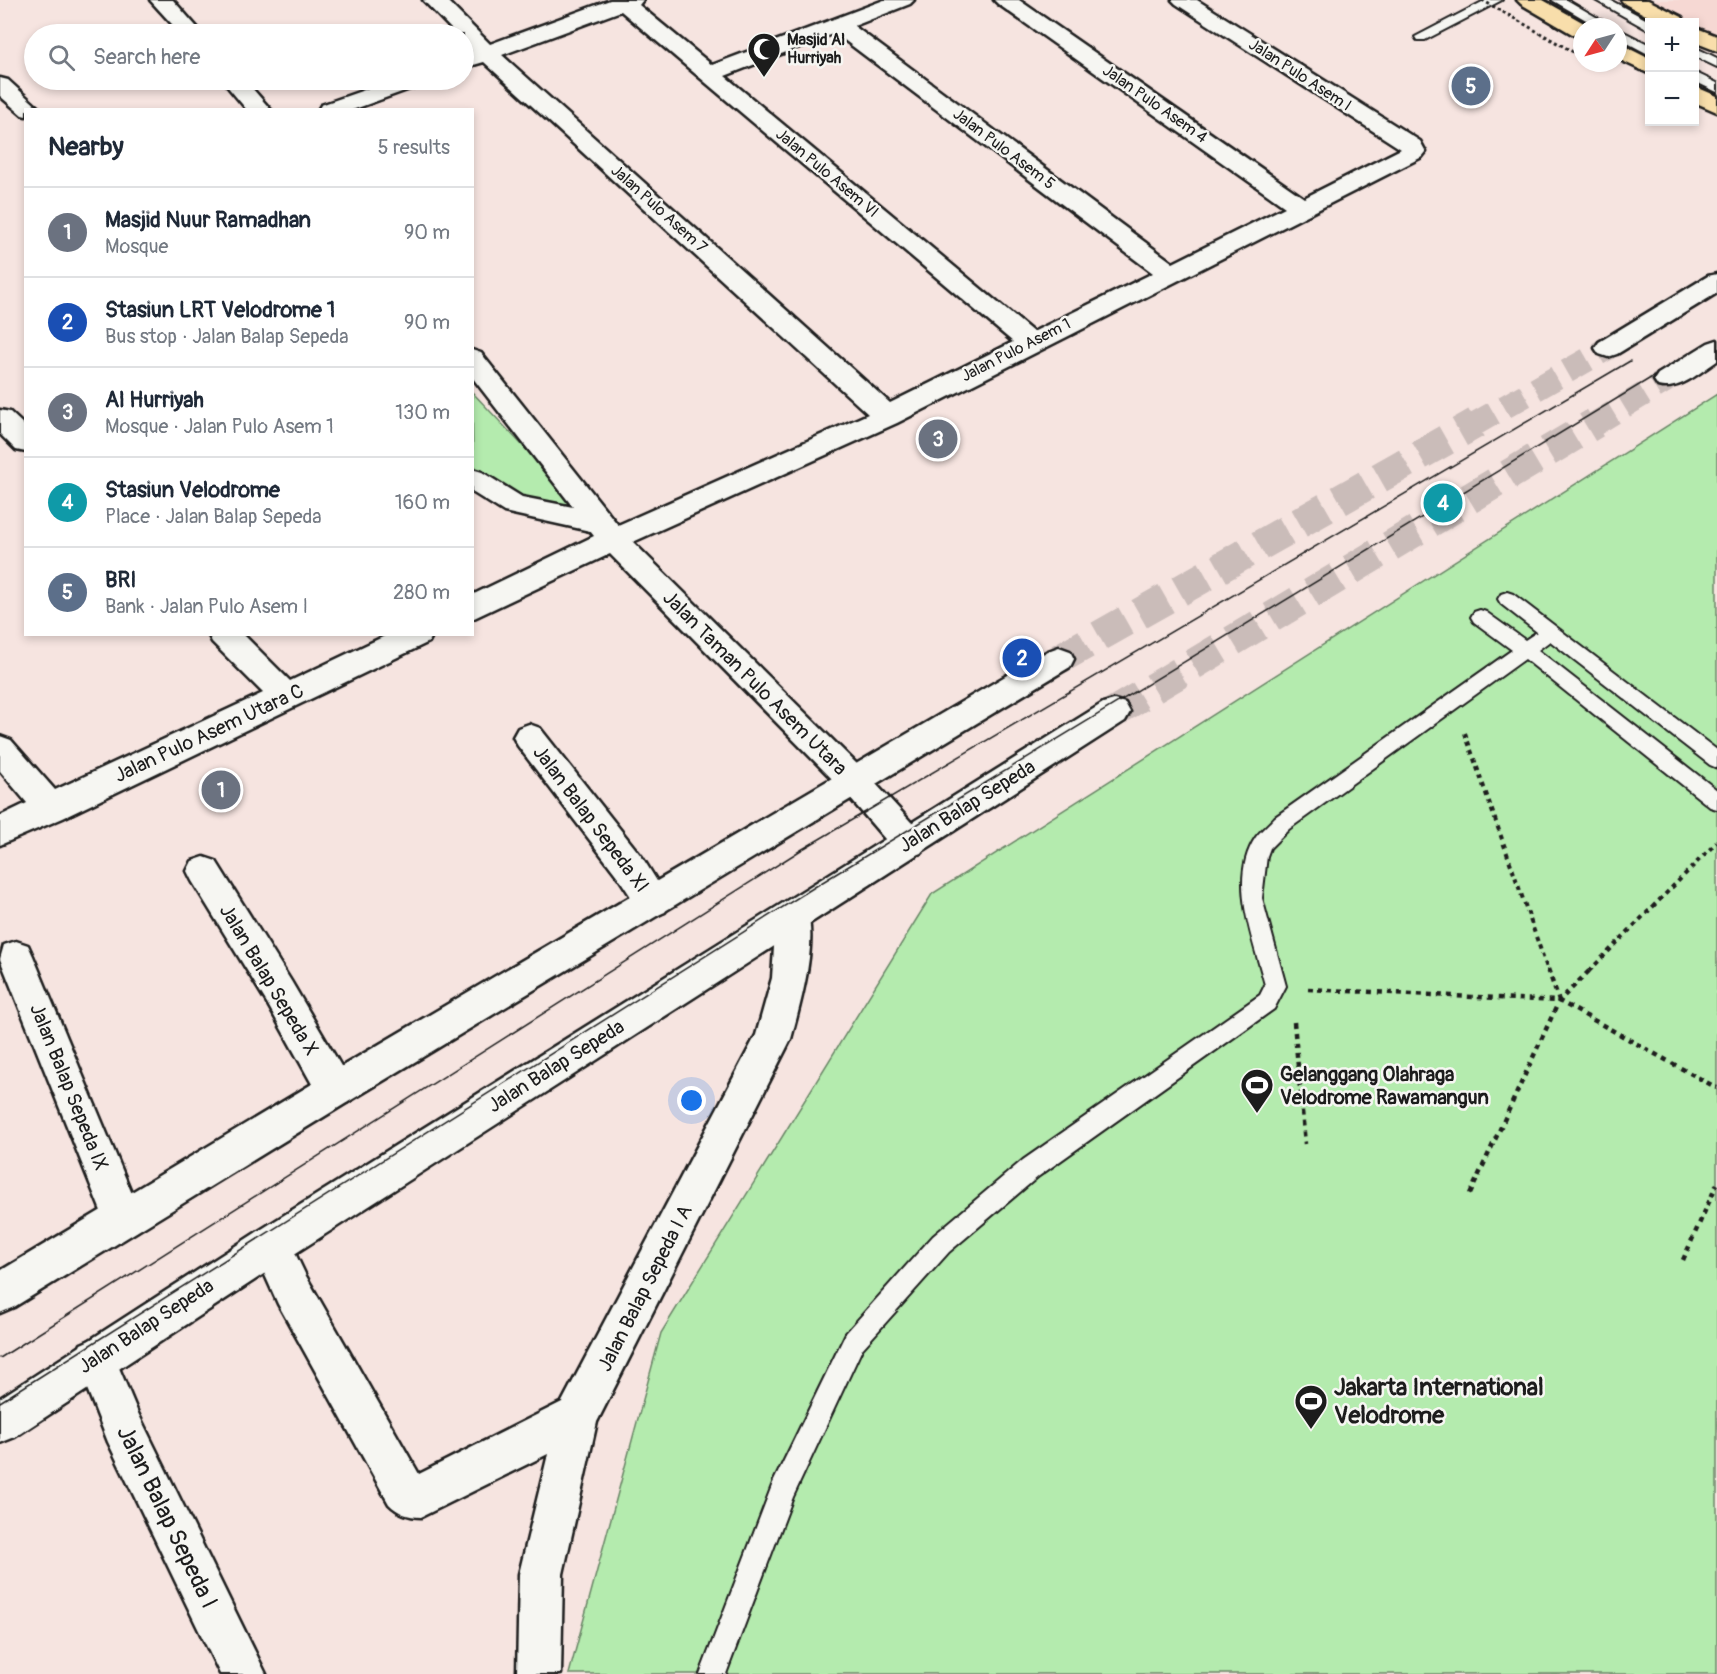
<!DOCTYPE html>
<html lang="en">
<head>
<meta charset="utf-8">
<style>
  :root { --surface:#fff; --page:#f6f6f7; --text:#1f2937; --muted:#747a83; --line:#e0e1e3; --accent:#1c1c1c }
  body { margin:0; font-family:Pangolin,sans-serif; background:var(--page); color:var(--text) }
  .controls { position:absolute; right:18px; top:18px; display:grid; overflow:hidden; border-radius:0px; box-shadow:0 3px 9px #0003 }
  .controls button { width:54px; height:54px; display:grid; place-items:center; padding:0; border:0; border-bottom:2px solid var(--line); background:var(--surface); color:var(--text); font:30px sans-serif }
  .compass { position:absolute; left:1573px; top:18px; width:54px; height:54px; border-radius:50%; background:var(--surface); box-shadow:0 3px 9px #0003; rotate:234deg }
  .you { position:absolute; left:692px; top:1101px; width:21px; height:21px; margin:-15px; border:4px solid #fff; border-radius:50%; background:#1a73e8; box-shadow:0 0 0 9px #1a73e833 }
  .badge { display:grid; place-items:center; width:39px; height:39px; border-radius:50%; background:var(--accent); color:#fff; font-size:20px; font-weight:700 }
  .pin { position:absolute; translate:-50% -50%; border:3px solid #fff; box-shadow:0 2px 6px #0006 }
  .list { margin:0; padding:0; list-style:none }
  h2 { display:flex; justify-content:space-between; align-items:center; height:78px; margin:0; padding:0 24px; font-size:26px }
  h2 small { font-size:20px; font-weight:400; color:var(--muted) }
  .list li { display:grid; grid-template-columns:39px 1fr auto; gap:18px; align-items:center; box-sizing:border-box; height:90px; padding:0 24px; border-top:2px solid var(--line) }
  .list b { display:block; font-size:22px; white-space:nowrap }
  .list p { margin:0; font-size:20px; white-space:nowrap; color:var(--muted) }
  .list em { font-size:20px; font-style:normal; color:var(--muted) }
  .icon { flex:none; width:33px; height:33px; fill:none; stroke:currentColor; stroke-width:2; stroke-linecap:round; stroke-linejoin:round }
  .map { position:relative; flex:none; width:1717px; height:1674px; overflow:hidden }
  .search { position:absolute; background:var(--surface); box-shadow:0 3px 9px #0003; left:24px; top:24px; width:450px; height:66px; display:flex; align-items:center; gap:15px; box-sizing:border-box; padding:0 21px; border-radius:33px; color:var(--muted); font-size:22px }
  .panel { position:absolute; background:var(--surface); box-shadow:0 3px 9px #0003; left:24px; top:108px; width:450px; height:528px; border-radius:0px }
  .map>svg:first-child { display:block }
  .built { fill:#f6d8d3 }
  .green { fill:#b4ebae; stroke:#688465; stroke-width:1.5 }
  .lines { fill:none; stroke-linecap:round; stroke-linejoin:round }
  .secondary-tunnel-far1 { stroke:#cabcb9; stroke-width:24; stroke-dasharray:24 12; stroke-linecap:butt }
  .secondary-tunnel { stroke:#cabcb9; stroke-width:31; stroke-dasharray:31 15; stroke-linecap:butt }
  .lane-casing { stroke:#1c1c1c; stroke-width:4 }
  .street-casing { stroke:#1c1c1c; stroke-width:5 }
  .secondary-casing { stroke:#1c1c1c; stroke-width:5 }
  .primary-casing { stroke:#1c1c1c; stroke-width:5 }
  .path-far1 { stroke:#1c1c1c; stroke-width:4; stroke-dasharray:4.5 4.5; stroke-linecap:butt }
  .path { stroke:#1c1c1c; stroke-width:4.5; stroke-dasharray:5 5; stroke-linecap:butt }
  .lane { fill:#f6f6f2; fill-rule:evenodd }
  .street { fill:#f6f6f2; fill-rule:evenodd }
  .secondary { fill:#f6f6f2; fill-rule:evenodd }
  .primary { fill:#f8deab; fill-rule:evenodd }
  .tram { stroke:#1c1c1c; stroke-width:1.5 }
  .path-bridge { stroke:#1c1c1c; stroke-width:3; stroke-dasharray:3 3; stroke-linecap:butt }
  .labels { text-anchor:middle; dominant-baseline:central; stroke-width:5; stroke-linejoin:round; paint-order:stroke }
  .far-poi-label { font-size:16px; font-weight:bold; fill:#1c1c1c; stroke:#f6f6f2; text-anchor:start }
  .far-street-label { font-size:16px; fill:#1c1c1c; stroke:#f6f6f2 }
  .street-label { font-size:20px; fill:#1c1c1c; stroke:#f6f6f2 }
  .poi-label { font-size:20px; font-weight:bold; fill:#1c1c1c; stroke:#f6f6f2; text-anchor:start }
  .near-poi-label { font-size:24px; font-weight:bold; fill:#1c1c1c; stroke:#f6f6f2; text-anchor:start }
  .near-street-label { font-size:24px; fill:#1c1c1c; stroke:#f6f6f2 }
</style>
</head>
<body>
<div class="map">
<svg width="1717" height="1674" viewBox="0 0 1717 1674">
  <rect width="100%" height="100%" fill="#f6e4e0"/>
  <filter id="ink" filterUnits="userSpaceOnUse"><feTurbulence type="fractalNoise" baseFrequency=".0167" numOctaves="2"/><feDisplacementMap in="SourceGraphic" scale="12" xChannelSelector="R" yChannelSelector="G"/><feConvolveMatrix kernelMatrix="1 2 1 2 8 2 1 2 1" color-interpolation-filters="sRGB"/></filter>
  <g filter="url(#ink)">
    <!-- built -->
    <path class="built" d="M1644,0H1717V39L1695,27L1694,22H1686Z"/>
    <!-- green -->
    <g class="green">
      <path d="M472,392L587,514L505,491L473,467Z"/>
      <path d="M1717,394V1674H569L661,1333L932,894Z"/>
    </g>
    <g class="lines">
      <!-- secondary-tunnel-far1 -->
      <g class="secondary-tunnel-far1">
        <path d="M1473,425L1608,348"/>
        <path d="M1593,425L1667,380"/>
      </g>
      <!-- secondary-tunnel -->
      <g class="secondary-tunnel">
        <path d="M1059,659L1476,423"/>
        <path d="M1114,712L1595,423"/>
      </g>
      <defs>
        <g id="lane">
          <path d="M1486,0H1502L1425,40H1417L1415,37Z"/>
          <path d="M1552,0H1567L1613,27H1598Z"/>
          <path d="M1595,0H1610L1651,22L1650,31Z"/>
          <path d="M1618,29L1650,45V55L1618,38Z"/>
          <path d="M1694,47L1717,58V67L1694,56Z"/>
          <path d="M1694,72L1717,83V92L1694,81Z"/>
          <path d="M1507,592L1513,594L1717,750V768L1710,765L1550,641L1538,650L1717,790V809L1710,807L1525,659L1289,829L1270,848L1267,856L1262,898L1286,986L1274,1009L1039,1176L949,1252L862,1349L793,1497L726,1674H700L773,1483L846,1333L933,1236L1023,1160L1260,995L1265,985C1254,941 1227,879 1256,837C1261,830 1269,824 1275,817L1512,650L1474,622L1471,617L1474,612L1480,610L1486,612L1525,640L1537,632L1501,604L1498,599L1501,594Z"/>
        </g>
        <g id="street">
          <path d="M150,0H173L203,34H181Z"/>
          <path d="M423,0H446L490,44L610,0H643L639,5L712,65L884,0H914L910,4L854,26L1173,263L1285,207L998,4L994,0H1019L1304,198L1401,149L1176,4L1172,0H1197L1420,141L1426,152L1422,157L897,423L633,542L865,772L921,833L926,843L921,853L909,857L897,853L843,790L610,554L472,619V595L594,536L590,531L504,512L472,492V469L482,472L522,497L573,507L472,377V350L481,353L618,525L868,414L484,62L470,66L464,64V54L472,51L464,42V34H456ZM621,11L1013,342L890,403L502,55ZM835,33L1153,273L1033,332L725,76Z"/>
          <path d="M0,78L8,80L41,110H26V116L22,115L0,96Z"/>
          <path d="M222,80H245L271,110H247Z"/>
          <path d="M393,80H424L421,85L352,110H318L321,105Z"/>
          <path d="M0,410L10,412L26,427V452L16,450L0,434Z"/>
          <path d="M208,634H243L290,681L389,634H433L429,642L63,818L0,845V816L27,803L0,771V736L11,740L55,790L263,693L212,642Z"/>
          <path d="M529,724L540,728L642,857L670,902L665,912L653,917L641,912L618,877L518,746L513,737L518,728Z"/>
          <path d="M204,857L216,861L291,981L348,1078L353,1090L348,1102L335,1107L322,1102L267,1003L192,881L187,871L192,861Z"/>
          <path d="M793,901L805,906C820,938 800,1005 791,1039L597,1422L563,1574L561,1674H517L519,1574L548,1454L421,1517C408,1517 398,1513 389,1504L278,1304L252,1246L257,1232L271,1227L285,1232L306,1276L419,1474L562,1402L756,1035L772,978L776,916L781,906Z"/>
          <path d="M16,941L28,945L33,956L142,1218L137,1231L123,1237L109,1231L0,959L4,945Z"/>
          <path d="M95,1338L109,1344L138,1413L266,1674H220L108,1442L75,1358L81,1344Z"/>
        </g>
        <g id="secondary">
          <path d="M1717,274V293L1617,354L1608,357L1599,354L1595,348L1599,342L1708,276Z"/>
          <path d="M1717,340V361C1700,372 1679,392 1658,386L1654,380L1658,374L1708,343Z"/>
          <path d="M1059,647L1070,651L1074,659L1070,667L348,1102L14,1307L0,1313V1271L322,1078L1048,651Z"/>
          <path d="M1114,700L1125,703L1130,712L1125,721L285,1260L15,1437L0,1443V1398L257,1232L1103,703Z"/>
        </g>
        <g id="primary">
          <path d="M1517,0H1543L1591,27H1582V36L1574,35L1521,4Z"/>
          <path d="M1621,0H1648L1682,17L1685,22H1659L1625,4Z"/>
          <path d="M1694,27L1717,36V51L1694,42Z"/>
          <path d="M1618,43L1650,59V74L1618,59Z"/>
          <path d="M1694,86L1717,96V112L1694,102Z"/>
        </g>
      </defs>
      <!-- lane casing -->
      <use href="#lane" class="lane-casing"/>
      <!-- street casing -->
      <use href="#street" class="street-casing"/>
      <!-- secondary casing -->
      <use href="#secondary" class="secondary-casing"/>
      <!-- primary casing -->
      <use href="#primary" class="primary-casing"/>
      <!-- path-far1 -->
      <g class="path-far1">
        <path d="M1465,733L1548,971"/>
        <path d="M1589,971L1717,842"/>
      </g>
      <!-- path -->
      <g class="path">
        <path d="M1548,969L1559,1001"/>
        <path d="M1308,989L1559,1001L1717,1088"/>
        <path d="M1294,1022L1305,1144"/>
        <path d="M1470,1194L1559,1001L1591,969"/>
        <path d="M1683,1260L1717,1184"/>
      </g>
      <!-- lane -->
      <use href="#lane" class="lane"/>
      <!-- street -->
      <use href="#street" class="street"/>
      <!-- secondary -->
      <use href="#secondary" class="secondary"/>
      <!-- primary -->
      <use href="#primary" class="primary"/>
      <!-- tram -->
      <g class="tram">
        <path d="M0,1358L801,850L1630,361"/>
        <path d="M0,1402L821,883L1654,376"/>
      </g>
      <!-- path-bridge -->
      <path class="path-bridge" d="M1482,0L1582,57"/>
    </g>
  </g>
  <!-- icons -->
  <defs>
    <symbol id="mosque-pin" viewBox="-11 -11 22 30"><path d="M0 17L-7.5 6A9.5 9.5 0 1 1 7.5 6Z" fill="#1c1c1c" stroke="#f6f6f2"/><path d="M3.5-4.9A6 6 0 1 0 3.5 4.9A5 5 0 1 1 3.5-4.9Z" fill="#fff"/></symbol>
    <symbol id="stadium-pin" viewBox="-11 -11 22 30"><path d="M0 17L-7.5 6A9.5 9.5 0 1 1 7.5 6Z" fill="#1c1c1c" stroke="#f6f6f2"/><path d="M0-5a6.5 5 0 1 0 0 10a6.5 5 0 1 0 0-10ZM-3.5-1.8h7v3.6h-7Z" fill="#fff"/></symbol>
  </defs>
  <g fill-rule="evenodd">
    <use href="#mosque-pin" x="745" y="30" width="38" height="52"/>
    <use href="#stadium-pin" x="1238" y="1066" width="38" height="52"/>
    <use href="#stadium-pin" x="1292" y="1382" width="38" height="52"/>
  </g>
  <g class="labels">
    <!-- far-poi labels -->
    <g class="far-poi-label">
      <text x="787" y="40">Masjid Al<tspan x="787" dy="18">Hurriyah</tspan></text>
    </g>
    <!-- far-street labels -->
    <g class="far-street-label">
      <text transform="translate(1300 75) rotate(33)">Jalan Pulo Asem I</text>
      <text transform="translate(1155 104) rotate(35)">Jalan Pulo Asem 4</text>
      <text transform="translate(1004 149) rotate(37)">Jalan Pulo Asem 5</text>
      <text transform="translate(827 173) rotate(40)">Jalan Pulo Asem VI</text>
      <text transform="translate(659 209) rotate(42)">Jalan Pulo Asem 7</text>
      <text transform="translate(1016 350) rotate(-27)">Jalan Pulo Asem 1</text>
    </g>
    <!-- street labels -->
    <g class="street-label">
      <text transform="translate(755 683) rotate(45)">Jalan Taman Pulo Asem Utara</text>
      <text transform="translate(209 733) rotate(-25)">Jalan Pulo Asem Utara C</text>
      <text transform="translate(967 806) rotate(-32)">Jalan Balap Sepeda</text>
      <text transform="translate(591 819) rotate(53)">Jalan Balap Sepeda XI</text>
      <text transform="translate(269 980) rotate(59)">Jalan Balap Sepeda X</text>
      <text transform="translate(556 1066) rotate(-32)">Jalan Balap Sepeda</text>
      <text transform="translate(69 1087) rotate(68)">Jalan Balap Sepeda IX</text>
      <text transform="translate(645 1288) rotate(-63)">Jalan Balap Sepeda I A</text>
      <text transform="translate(146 1326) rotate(-33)">Jalan Balap Sepeda</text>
    </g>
    <!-- poi labels -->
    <g class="poi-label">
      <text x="1280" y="1074">Gelanggang Olahraga<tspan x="1280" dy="23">Velodrome Rawamangun</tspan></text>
    </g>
    <!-- near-poi labels -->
    <g class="near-poi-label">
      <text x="1334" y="1387">Jakarta International<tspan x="1334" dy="28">Velodrome</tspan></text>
    </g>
    <!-- near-street labels -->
    <g class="near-street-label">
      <text transform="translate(167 1517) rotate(64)">Jalan Balap Sepeda I</text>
    </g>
  </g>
</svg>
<div class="controls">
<button>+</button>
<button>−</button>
</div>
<svg class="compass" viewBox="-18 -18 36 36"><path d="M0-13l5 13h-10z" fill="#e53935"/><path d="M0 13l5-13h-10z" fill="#747a83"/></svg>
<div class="you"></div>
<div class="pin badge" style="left:221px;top:790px;background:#6b7280">1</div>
<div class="pin badge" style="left:1022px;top:658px;background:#1a4fb4">2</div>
<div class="pin badge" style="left:938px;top:439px;background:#6b7280">3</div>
<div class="pin badge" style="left:1443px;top:503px;background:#0f9aa8">4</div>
<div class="pin badge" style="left:1471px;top:86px;background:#5c6f8a">5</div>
<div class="search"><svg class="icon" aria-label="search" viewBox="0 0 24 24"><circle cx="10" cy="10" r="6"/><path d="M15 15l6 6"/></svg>Search here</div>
<section class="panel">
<h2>Nearby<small>5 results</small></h2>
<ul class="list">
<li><span class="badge" style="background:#6b7280">1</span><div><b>Masjid Nuur Ramadhan</b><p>Mosque</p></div><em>90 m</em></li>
<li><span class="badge" style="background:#1a4fb4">2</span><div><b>Stasiun LRT Velodrome 1</b><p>Bus stop · Jalan Balap Sepeda</p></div><em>90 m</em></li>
<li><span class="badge" style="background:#6b7280">3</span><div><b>Al Hurriyah</b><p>Mosque · Jalan Pulo Asem 1</p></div><em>130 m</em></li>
<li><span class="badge" style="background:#0f9aa8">4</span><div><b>Stasiun Velodrome</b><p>Place · Jalan Balap Sepeda</p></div><em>160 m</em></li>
<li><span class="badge" style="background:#5c6f8a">5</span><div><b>BRI</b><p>Bank · Jalan Pulo Asem I</p></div><em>280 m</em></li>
</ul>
</section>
</div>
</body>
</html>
